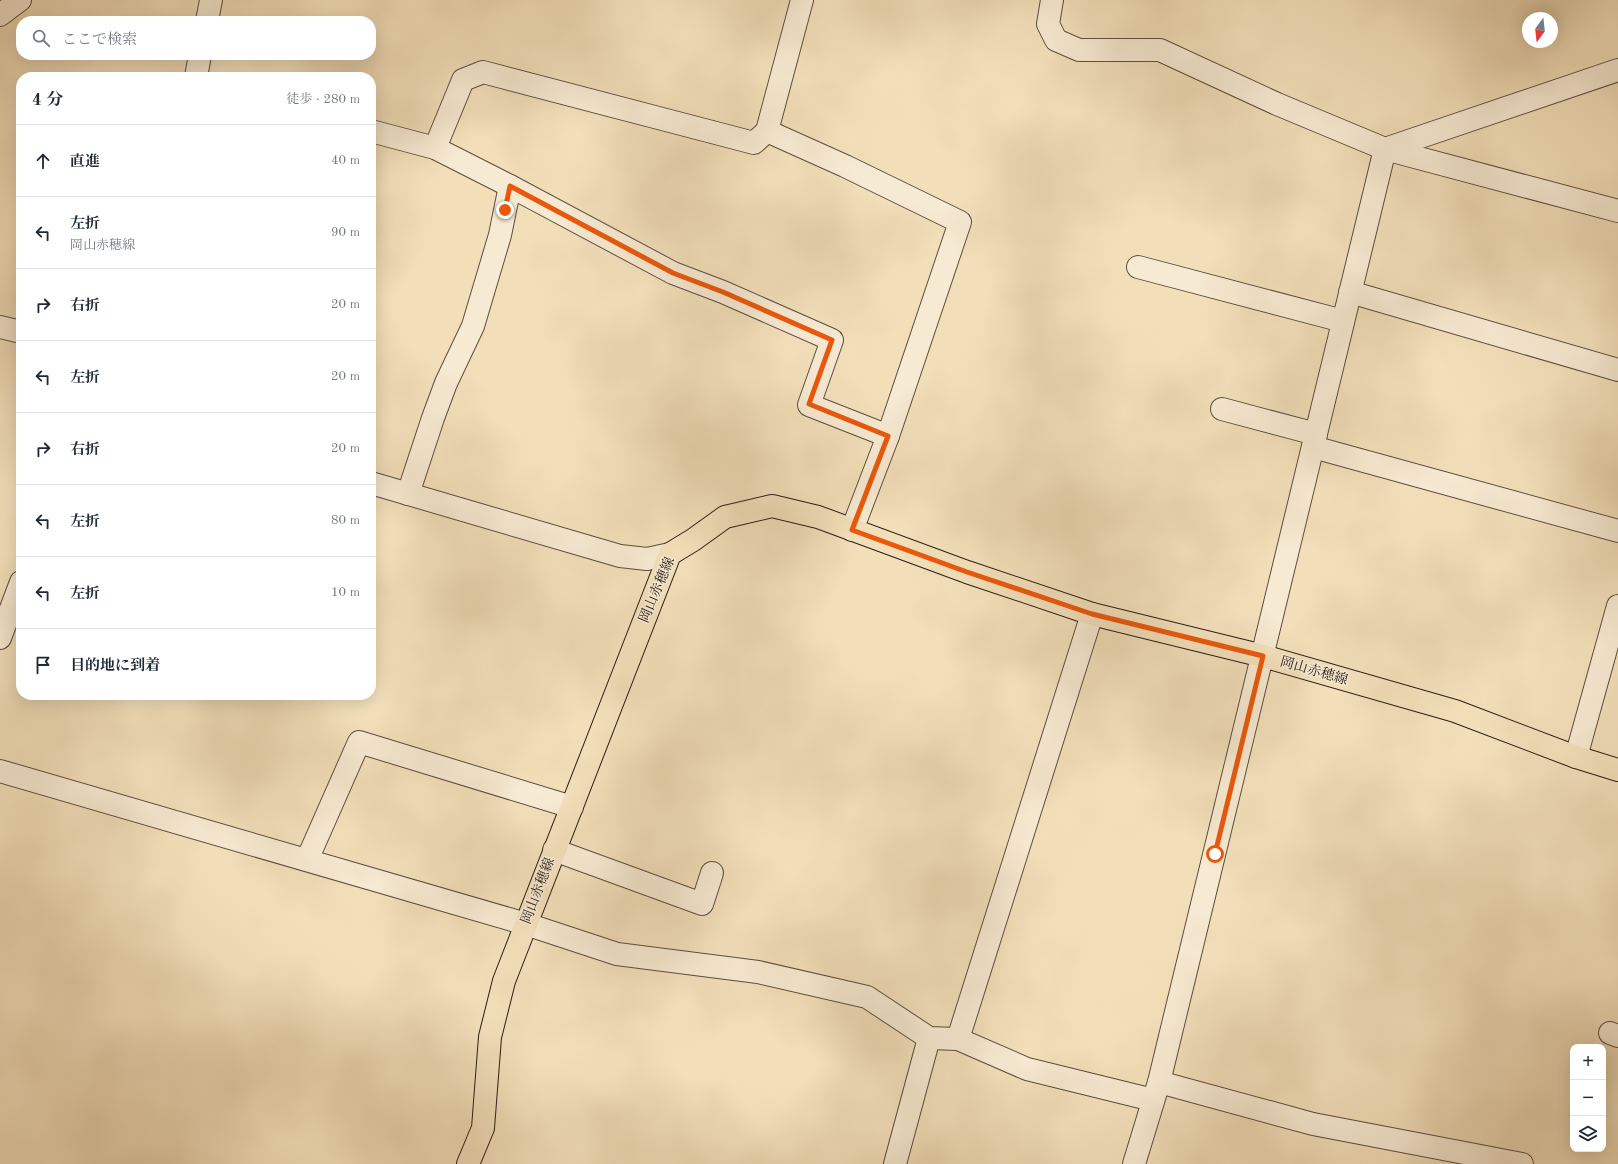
<!DOCTYPE html>
<html lang="ja">
<head>
<meta charset="utf-8">
<style>
  :root { --surface:#fff; --page:#f6f6f7; --text:#1f2937; --muted:#747a83; --line:#e0e1e3 }
  body { margin:0; font-family:"Old Standard TT","Noto Serif JP",serif; background:var(--page); color:var(--text) }
  .controls { position:absolute; right:12px; bottom:12px; display:grid; overflow:hidden; border-radius:8px; box-shadow:0 4px 16px #0002 }
  .controls button { width:36px; height:36px; display:grid; place-items:center; padding:0; border:0; border-bottom:1px solid var(--line); background:var(--surface); color:var(--text); font:20px sans-serif }
  .compass { position:absolute; left:1522px; top:12px; width:36px; height:36px; border-radius:50%; background:var(--surface); box-shadow:0 4px 16px #0002; rotate:195deg }
  .stop { position:absolute; width:12px; height:12px; margin:-9px; border:3px solid #ea580c; border-radius:50%; background:#fff }
  .stop.end { background:#ea580c; border-color:#fff; box-shadow:0 1px 4px #0008 }
  .list { margin:0; padding:0; list-style:none }
  h2 { display:flex; justify-content:space-between; align-items:center; height:52px; margin:0; padding:0 16px; font-size:17px }
  h2 small { font-size:13px; font-weight:400; color:var(--muted) }
  .list li { display:grid; grid-template-columns:26px 1fr auto; gap:12px; align-items:center; box-sizing:border-box; height:72px; padding:0 16px; border-top:1px solid var(--line) }
  .list b { display:block; font-size:15px; white-space:nowrap }
  .list p { margin:0; font-size:13px; white-space:nowrap; color:var(--muted) }
  .list em { font-size:13px; font-style:normal; color:var(--muted) }
  .icon { flex:none; width:22px; height:22px; fill:none; stroke:currentColor; stroke-width:2; stroke-linecap:round; stroke-linejoin:round }
  .map { position:relative; flex:none; width:1618px; height:1164px; overflow:hidden }
  .search { position:absolute; background:var(--surface); box-shadow:0 4px 16px #0002; left:16px; top:16px; width:360px; height:44px; display:flex; align-items:center; gap:10px; box-sizing:border-box; padding:0 14px; border-radius:16px; color:var(--muted); font-size:15px }
  .panel { position:absolute; background:var(--surface); box-shadow:0 4px 16px #0002; left:16px; top:72px; width:360px; height:628px; border-radius:16px }
  .map>svg:first-child { display:block }
  .lines { fill:none; stroke-linecap:round; stroke-linejoin:round }
  .minor-casing { stroke:#5c4e3e; stroke-width:24 }
  .tertiary-casing { stroke:#5c4e3e; stroke-width:24 }
  .primary-casing { stroke:#2a1d15; stroke-width:24 }
  .minor { stroke:#f7ead2; stroke-width:22 }
  .tertiary { stroke:#f7ead2; stroke-width:22 }
  .primary { stroke:#f2dfba; stroke-width:22 }
  .route { stroke:#ea580c; stroke-width:5 }
  .labels { text-anchor:middle; dominant-baseline:central; stroke-width:3; stroke-linejoin:round; paint-order:stroke }
  .street-label { font-size:14px; fill:#2a1d15; stroke:#f7ead2 }
</style>
</head>
<body>
<div class="map">
<svg width="1618" height="1164" viewBox="0 0 1618 1164">
  <rect width="100%" height="100%" fill="#f2dfba"/>
  <filter id="stains"><feTurbulence type="fractalNoise" baseFrequency=".005" numOctaves="4"/><feColorMatrix values="0 0 0 0 .2 0 0 0 0 .09 0 0 0 0 .02 0 0 0 .5 -.17"/></filter>
  <radialGradient id="worn" r=".72"><stop offset=".6" stop-color="#630" stop-opacity="0"/><stop offset="1" stop-color="#630" stop-opacity=".3"/></radialGradient>
  <g class="lines">
    <defs>
      <g id="minor">
        <path d="M802,0L767,131L845,166L960,222L888,436L852,530"/>
        <path d="M1052,0L1048,24L1056,40L1079,50H1160L1277,104L1385,149L1618,70"/>
        <path d="M207,21L211,0"/>
        <path d="M196,77L200,55"/>
        <path d="M371,131L435,148L510,186L673,273L723,292L832,340L809,405L888,436"/>
        <path d="M435,148L463,80L483,72L754,143L767,131"/>
        <path d="M1138,267L1343,321"/>
        <path d="M1350,292L1618,370"/>
        <path d="M0,327L21,332"/>
        <path d="M1222,409L1316,434"/>
        <path d="M1313,447L1618,531"/>
        <path d="M371,483L620,556L647,559L670,554"/>
        <path d="M408,494L433,418L446,383L473,326L500,235L510,186"/>
        <path d="M0,638L21,582"/>
        <path d="M1576,757L1618,606"/>
        <path d="M0,771L526,924L617,954L758,972L867,997L929,1038L958,1039L1027,1069L1153,1100"/>
        <path d="M554,850L702,904L712,873"/>
        <path d="M307,860L359,742L572,807"/>
        <path d="M1610,1033L1618,1036"/>
        <path d="M958,1039L1092,614"/>
        <path d="M1159,1082L1313,1124L1522,1164"/>
        <path d="M895,1164L929,1038"/>
        <path d="M1134,1164L1159,1082L1385,149L1618,211"/>
      </g>
      <path id="tertiary" d="M0,15L20,0"/>
      <path id="primary" d="M468,1164L483,1128L490,1037L504,981L670,554L693,540L725,517L772,506L818,517L967,572L1092,614L1263,656L1455,711L1576,757L1618,770"/>
    </defs>
    <!-- minor casing -->
    <use href="#minor" class="minor-casing"/>
    <!-- tertiary casing -->
    <use href="#tertiary" class="tertiary-casing"/>
    <!-- primary casing -->
    <use href="#primary" class="primary-casing"/>
    <!-- minor -->
    <use href="#minor" class="minor"/>
    <!-- tertiary -->
    <use href="#tertiary" class="tertiary"/>
    <!-- primary -->
    <use href="#primary" class="primary"/>
  </g>
  <g class="lines">
    <!-- route -->
    <path class="route" d="M505,210L510,186L673,273L723,292L832,340L809,404L888,436L852,530L967,572L1092,614L1263,656L1215,854"/>
  </g>
  <g class="labels">
    <!-- street labels -->
    <g class="street-label">
      <text transform="translate(657 590) rotate(-67)">岡山赤穂線</text>
      <text transform="translate(1314 671) rotate(16)">岡山赤穂線</text>
      <text transform="translate(538 891) rotate(-69)">岡山赤穂線</text>
    </g>
  </g>
  <rect width="100%" height="100%" filter="url(#stains)"/>
  <rect width="100%" height="100%" fill="url(#worn)"/>
</svg>
<div class="controls">
<button>+</button>
<button>−</button>
<button><svg class="icon" aria-label="layers" viewBox="0 0 24 24"><path d="M12 4l9 5-9 5-9-5zM3 14l9 5 9-5"/></svg></button>
</div>
<svg class="compass" viewBox="-18 -18 36 36"><path d="M0-13l5 13h-10z" fill="#e53935"/><path d="M0 13l5-13h-10z" fill="#747a83"/></svg>
<div class="stop" style="left:1215px;top:854px"></div>
<div class="stop end" style="left:505px;top:210px"></div>
<div class="search"><svg class="icon" aria-label="search" viewBox="0 0 24 24"><circle cx="10" cy="10" r="6"/><path d="M15 15l6 6"/></svg>ここで検索</div>
<section class="panel">
<h2>4 分<small>徒歩 · 280 m</small></h2>
<ul class="list">
<li><svg class="icon" aria-label="ahead" viewBox="0 0 24 24"><path d="M12 20V5M6 11l6-6 6 6"/></svg><div><b>直進</b></div><em>40 m</em></li>
<li><svg class="icon" aria-label="left" viewBox="0 0 24 24"><path d="M17 20v-9H6M10 6l-5 5 5 5"/></svg><div><b>左折</b><p>岡山赤穂線</p></div><em>90 m</em></li>
<li><svg class="icon" aria-label="right" viewBox="0 0 24 24"><path d="M7 20v-9h11M14 6l5 5-5 5"/></svg><div><b>右折</b></div><em>20 m</em></li>
<li><svg class="icon" aria-label="left" viewBox="0 0 24 24"><path d="M17 20v-9H6M10 6l-5 5 5 5"/></svg><div><b>左折</b></div><em>20 m</em></li>
<li><svg class="icon" aria-label="right" viewBox="0 0 24 24"><path d="M7 20v-9h11M14 6l5 5-5 5"/></svg><div><b>右折</b></div><em>20 m</em></li>
<li><svg class="icon" aria-label="left" viewBox="0 0 24 24"><path d="M17 20v-9H6M10 6l-5 5 5 5"/></svg><div><b>左折</b></div><em>80 m</em></li>
<li><svg class="icon" aria-label="left" viewBox="0 0 24 24"><path d="M17 20v-9H6M10 6l-5 5 5 5"/></svg><div><b>左折</b></div><em>10 m</em></li>
<li><svg class="icon" aria-label="arrive" viewBox="0 0 24 24"><path d="M6 21V4h12l-3 4 3 4H6"/></svg><div><b>目的地に到着</b></div></li>
</ul>
</section>
</div>
</body>
</html>
